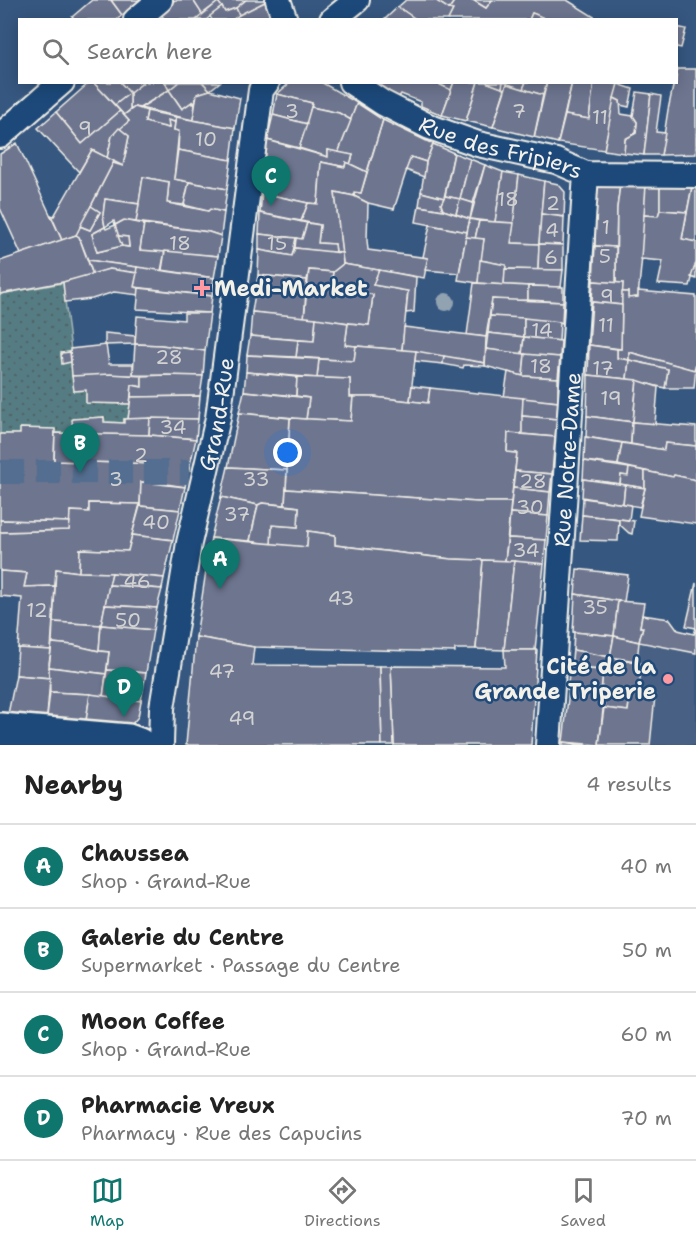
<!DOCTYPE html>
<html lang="en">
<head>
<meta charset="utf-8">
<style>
  :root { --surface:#fff; --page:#f6f6f6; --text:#222; --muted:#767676; --line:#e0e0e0; --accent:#0f766e }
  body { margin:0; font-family:"Shantell Sans",sans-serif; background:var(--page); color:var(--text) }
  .you { position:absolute; left:288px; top:453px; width:21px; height:21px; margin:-15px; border:4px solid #fff; border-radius:50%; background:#1a73e8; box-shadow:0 0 0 9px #1a73e833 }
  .badge { display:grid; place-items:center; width:39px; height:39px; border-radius:50%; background:var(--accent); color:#fff; font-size:20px; font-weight:700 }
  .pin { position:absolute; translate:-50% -50px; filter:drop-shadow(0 2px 3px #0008) }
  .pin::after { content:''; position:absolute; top:32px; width:21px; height:18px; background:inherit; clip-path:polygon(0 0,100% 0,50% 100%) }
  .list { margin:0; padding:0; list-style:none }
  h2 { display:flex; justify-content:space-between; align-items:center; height:78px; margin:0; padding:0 24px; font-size:26px }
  h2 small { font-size:20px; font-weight:400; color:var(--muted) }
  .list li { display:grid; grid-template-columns:39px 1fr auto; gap:18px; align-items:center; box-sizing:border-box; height:84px; padding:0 24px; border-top:2px solid var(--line) }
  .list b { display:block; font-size:22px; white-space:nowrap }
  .list p { margin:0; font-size:20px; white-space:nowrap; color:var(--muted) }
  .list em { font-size:20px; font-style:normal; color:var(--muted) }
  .icon { flex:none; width:33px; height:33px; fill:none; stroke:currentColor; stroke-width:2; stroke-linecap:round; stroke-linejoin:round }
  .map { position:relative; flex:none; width:696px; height:745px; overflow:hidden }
  .search { position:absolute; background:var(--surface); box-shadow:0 3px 15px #0003; left:18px; right:18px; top:18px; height:66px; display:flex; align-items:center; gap:15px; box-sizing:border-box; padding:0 21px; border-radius:0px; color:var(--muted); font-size:22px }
  .sheet { height:414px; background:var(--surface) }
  nav { display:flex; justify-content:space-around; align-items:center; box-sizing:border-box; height:84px; border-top:2px solid var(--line); background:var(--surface); font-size:16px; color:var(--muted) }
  nav a { display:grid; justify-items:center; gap:3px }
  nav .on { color:var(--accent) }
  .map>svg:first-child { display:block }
  .built { fill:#466084 }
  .grass { fill:url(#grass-dots); stroke:#a5b6b6; stroke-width:1.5 }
  .building { fill:#6d748f; stroke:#f4f1e8; stroke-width:1.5 }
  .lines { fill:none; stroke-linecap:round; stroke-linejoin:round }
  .street-tunnel { stroke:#526e90; stroke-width:24; stroke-dasharray:24 12; stroke-linecap:butt }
  .street-casing { stroke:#f4f1e8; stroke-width:28 }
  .secondary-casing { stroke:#f4f1e8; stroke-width:38 }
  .street { stroke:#1f4a7a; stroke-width:24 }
  .secondary { stroke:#1f4a7a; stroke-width:33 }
  .tree { fill:#91a2b1 }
  .poi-dot { fill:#ff9aa2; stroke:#1f4a7a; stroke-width:2 }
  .labels { text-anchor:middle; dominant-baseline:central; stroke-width:5; stroke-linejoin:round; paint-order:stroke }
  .number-label { font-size:20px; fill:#d2d2d2 }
  .street-label { font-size:22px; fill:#f4f1e8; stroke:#1f4a7a }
  .poi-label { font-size:22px; font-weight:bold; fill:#f4f1e8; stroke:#1f4a7a; text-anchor:start }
</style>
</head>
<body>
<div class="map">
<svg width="696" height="745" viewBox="0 0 696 745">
  <defs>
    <pattern id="grass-dots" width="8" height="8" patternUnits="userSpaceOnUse" patternTransform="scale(1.5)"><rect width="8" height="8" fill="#567c83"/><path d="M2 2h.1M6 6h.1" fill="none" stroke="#506568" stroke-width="1.8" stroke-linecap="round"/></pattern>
  </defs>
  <rect width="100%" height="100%" fill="#365780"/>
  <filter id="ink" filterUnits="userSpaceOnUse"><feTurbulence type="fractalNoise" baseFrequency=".0167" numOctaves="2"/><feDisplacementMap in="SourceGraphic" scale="12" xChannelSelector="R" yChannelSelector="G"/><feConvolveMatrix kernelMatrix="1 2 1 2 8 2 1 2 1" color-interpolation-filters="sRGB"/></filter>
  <g filter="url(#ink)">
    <!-- built -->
    <path class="built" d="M639,642L696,653V745H650L655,697L640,696L641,663L637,661Z"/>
    <!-- grass -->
    <path class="grass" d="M63,283L71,351L61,354L62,363L71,362L74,391L86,390V403L130,404L128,419H124V423L105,422L104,417L73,419V434L55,433V430L21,428L20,434H0V294Z"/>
    <!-- building -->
    <g class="building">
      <path d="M92,0H111L122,15L117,20H75L72,17Z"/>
      <path d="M111,0H139V1L122,15Z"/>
      <path d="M175,0H193L203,15L196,20H165L160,13Z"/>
      <path d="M193,0H221L202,14Z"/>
      <path d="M221,0H246L236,8L225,12L218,2Z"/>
      <path d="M246,0H264L265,2L239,15L236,8Z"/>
      <path d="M406,0H435L453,10L448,20H417L398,7Z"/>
      <path d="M435,0H455L449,9Z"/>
      <path d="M455,0H473L486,8L492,0H567L596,18L548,20L532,13L529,20H448L453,10L449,9Z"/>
      <path d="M473,0H492L486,8Z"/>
      <path d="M218,2L222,7L206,20H196Z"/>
      <path d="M265,2L273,20H232L239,15Z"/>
      <path d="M222,7L225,12L236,8L239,15L232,20H212L210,16Z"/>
      <path d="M398,7L417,20H384Z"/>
      <path d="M532,13L535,14L548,20H529Z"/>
      <path d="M676,27L686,29L681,48L676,47Z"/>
      <path d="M677,69H696V154L661,155L668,110L674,82H676Z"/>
      <path d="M90,82H93L120,111L82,144L56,112Z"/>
      <path d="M93,82H120L130,93L115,105Z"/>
      <path d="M120,82H144L130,93Z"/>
      <path d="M144,82H165L169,90L140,108L135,107L130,110V93Z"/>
      <path d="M165,82H179L169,90Z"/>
      <path d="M202,82H220L210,90Z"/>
      <path d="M202,82L210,90L197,94L195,103L192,104V102L182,109L169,90L179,82Z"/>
      <path d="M291,82H321L357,103L351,120L339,113L311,107L312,103L277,94Z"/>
      <path d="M369,82H435L451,90L442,115L421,106V102L401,94L397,100Z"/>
      <path d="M435,82H454L451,90Z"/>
      <path d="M454,82H478L466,121L442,115Z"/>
      <path d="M478,82H486L505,89L493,127L466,121Z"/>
      <path d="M486,82H503L502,88Z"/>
      <path d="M503,82H526L523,89L507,84L505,89L502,88Z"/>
      <path d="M526,82H547L543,95L523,89Z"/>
      <path d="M547,82H572L558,143L534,137Z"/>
      <path d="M572,82H594L589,119L565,115Z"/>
      <path d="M594,82L618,84L604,150L558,143L565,115L589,119Z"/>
      <path d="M507,84L543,95L534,137L493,127Z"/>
      <path d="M618,84L633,89L629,107L620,105V101L614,98Z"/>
      <path d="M169,90L182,109L192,102V104L195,103L193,120L140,108Z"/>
      <path d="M210,90L240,98L235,128L193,120L197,94Z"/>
      <path d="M637,92L651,94L644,155L624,153L625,139L636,133L637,122L633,116Z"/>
      <path d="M130,93V110L124,115L115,105Z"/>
      <path d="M277,94L312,103L307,124L273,115Z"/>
      <path d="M651,94L661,96L656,132L665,133L661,155H644Z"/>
      <path d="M614,98L620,101L621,114L633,116L637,122L636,133L625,139L624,153L604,150Z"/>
      <path d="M357,103L383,120L367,172L350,164L353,155L338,153Z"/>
      <path d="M135,107L147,111L145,122L169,128L168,120L175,122L174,130L179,131L174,179L189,182L184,205L167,203L169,182L143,177L139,204L105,199L103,215L105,227L92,234L97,252L121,246L129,247L128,237L118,236L115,225L124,220L144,224L140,250L165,251L161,271L88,260L79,237L76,235L80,226L90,230L100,212L91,206L113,163L123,166L129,136L119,128L129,121L124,115Z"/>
      <path d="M311,107L339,113L351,120L338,153L328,150V157L299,148Z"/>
      <path d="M120,111L129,121L112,136L107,158L92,150L79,172L38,128L56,112L82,144Z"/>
      <path d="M147,111L176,117L175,122L168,120L169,128L145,122Z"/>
      <path d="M273,115L307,124L299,148L267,140Z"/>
      <path d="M176,117L235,128L231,160L178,150L179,131L174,130Z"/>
      <path d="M383,120L433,144L426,162L411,157L394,209L368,203L354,196V192L361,193Z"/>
      <path d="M119,128L129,136L123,166L107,158L112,136Z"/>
      <path d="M267,140L328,157V150L353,155L350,164L346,162L345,167L321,162L318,204L308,203L262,193Z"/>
      <path d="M17,143L62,240L21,254L0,208V154Z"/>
      <path d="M433,144L454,153L444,198L421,192L426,162Z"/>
      <path d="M92,150L114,161L76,235L62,240L51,215L54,216Z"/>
      <path d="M178,150L231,160L227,189L174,179Z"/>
      <path d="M454,153L470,159L460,199L445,196Z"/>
      <path d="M411,157L426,162L424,177L406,170Z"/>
      <path d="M470,159L485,165L473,203L460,199Z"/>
      <path d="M321,162L345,167L346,162L367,172L361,193L354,192V196L335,192L342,253H336L335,244L318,243L320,225L301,221L308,203L318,204Z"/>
      <path d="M485,165L503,172L495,222L470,219Z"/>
      <path d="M503,172L519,175L514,223L495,222Z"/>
      <path d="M519,175L544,181L539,244L511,243Z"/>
      <path d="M143,177L169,182L167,203L208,211L210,209L224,212L221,236L209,232L136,222Z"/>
      <path d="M544,181L558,184L565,192L564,217L541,214Z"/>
      <path d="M189,182L227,189L224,212L210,209L208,211L184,205Z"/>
      <path d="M597,183L620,185L617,208L616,247L595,246Z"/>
      <path d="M620,185H646L644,236L638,297L628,298V292H622L623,283H616L617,208Z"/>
      <path d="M646,185L660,186V210L658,216L644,215Z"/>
      <path d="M660,186L692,187L687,212L660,210Z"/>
      <path d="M692,187H696V242L682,239Z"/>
      <path d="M335,192L354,196L368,203L367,240L368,250L428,258L424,278L343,264Z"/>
      <path d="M421,192L444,198L441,204L443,210L419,206Z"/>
      <path d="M262,193L308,203L301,221L260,213Z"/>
      <path d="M445,196L460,199L456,214L443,210L441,204Z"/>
      <path d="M105,199L139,204L136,222L124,220L115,225L114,221L105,227L103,215Z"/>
      <path d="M460,199L473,203L470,219L456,214Z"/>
      <path d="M91,206L100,212L90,230L80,226Z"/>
      <path d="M419,206L443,210L470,219L467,232L416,222Z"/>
      <path d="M660,210L687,212L682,239L696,242V263L690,286L658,284L663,261L641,259L644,215L658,216Z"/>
      <path d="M260,213L307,223L302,239L259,234Z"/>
      <path d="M541,214L564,217L563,245L539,244Z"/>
      <path d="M470,219L479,221L475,239L466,237Z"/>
      <path d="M479,221L514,223L511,243L539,244L538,270L505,269L506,265L480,260L484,239H475Z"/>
      <path d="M307,223L320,225L318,243L335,244L336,253L295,248L296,238L302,239Z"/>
      <path d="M144,224L209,232L221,236L218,256L140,250Z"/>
      <path d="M115,225L122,246L97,252L92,234L105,227L106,229Z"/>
      <path d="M430,225L467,232L459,273L425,270L428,258L423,257Z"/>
      <path d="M259,234L296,238L292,256L259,250Z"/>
      <path d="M76,235L79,237L93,275L63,282L0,294V261Z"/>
      <path d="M118,236L128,237L129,247L122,246Z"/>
      <path d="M466,237L484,239L478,283L458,280Z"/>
      <path d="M539,244L563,245V270H538Z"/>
      <path d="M595,246L616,247V283L593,281Z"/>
      <path d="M295,248L342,253L343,264L333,272L309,270L307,280L258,275L259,250L292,256Z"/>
      <path d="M165,251L218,256L214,278L162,270Z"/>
      <path d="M88,260L137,267V273L109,269L93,275Z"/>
      <path d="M480,260L506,265L504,285L478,283Z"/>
      <path d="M696,263V279L691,277Z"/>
      <path d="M343,264L379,270L373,285L408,291L402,350L345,345L348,323L369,325L373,295L331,284L333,272Z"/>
      <path d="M137,267L214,278L212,296L134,287Z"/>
      <path d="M109,269L137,273L134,287L139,288V295L114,292L92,299L65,302L63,282Z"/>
      <path d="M505,269L563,270L561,287L504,285Z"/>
      <path d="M309,270L333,272L331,284L373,295L369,325L304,318Z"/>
      <path d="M379,270L416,277L414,312L406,313L408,291L373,285Z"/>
      <path d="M258,275L307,280L304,318L252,312Z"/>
      <path d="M593,281L623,283L622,305L592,302Z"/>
      <path d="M474,283L528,286V300L511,301L492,299L486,337L467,335Z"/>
      <path d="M528,286L563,287V302L528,300Z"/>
      <path d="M139,288L212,296L210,313L137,309Z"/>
      <path d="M638,291L696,296V363L694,370L629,352V360L617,358V349H621L622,292H628V298L638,297Z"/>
      <path d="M492,299L563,302L562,323L490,316Z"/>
      <path d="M592,302L622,305L621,349L589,345Z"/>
      <path d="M252,312L316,318L314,341L250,336Z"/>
      <path d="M184,313H210L205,351L161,345L135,344L137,316L184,320Z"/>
      <path d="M490,316L524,318V337L488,333Z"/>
      <path d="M316,318L348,323L345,345L356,346L354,361L296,357L298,340L314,341Z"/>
      <path d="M524,318L560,322L559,341L524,337Z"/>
      <path d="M404,327L486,337L485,363L402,350Z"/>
      <path d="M105,333L135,336V344L106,345L105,344Z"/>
      <path d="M488,333L524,337L522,355L486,349Z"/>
      <path d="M250,336L298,340L296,357L247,355Z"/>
      <path d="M524,337L561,341L560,357L522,355Z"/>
      <path d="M135,344L161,345L205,351L203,376L133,375Z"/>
      <path d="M106,345L109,364H133V375L72,376L70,349Z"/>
      <path d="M589,345L617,349V358L629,360L627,379L588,375Z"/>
      <path d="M356,346L416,351L410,401L374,397H350V379L317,378L319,359L354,361Z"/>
      <path d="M486,349L525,354L523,376L485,366Z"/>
      <path d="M416,351L444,356L443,364L415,361Z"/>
      <path d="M70,352L71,362L62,364L61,353Z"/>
      <path d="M629,352L694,370L696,367L694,388H665L668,369L629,360Z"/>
      <path d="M525,354L560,357L558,378L523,376Z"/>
      <path d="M247,355L319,359L317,378L246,372Z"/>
      <path d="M444,356L485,363V366L464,365L463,368L443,364Z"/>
      <path d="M629,360L668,369L665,388L627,379Z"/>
      <path d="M246,372L297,377L296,396L244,391Z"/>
      <path d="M508,372L523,376L558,378V402L504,397Z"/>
      <path d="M110,374L142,376V387L132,385L130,404L86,403V390L74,391L72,376Z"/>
      <path d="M166,375L203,376L200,396L131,397L132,385L142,387V376Z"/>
      <path d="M588,375L637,380L633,422L587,416Z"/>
      <path d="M297,377L350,379V397H353L351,421L306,419L309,398L296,396Z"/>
      <path d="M637,380L658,387L655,424L633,422Z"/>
      <path d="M412,386L430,388L428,403L410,401Z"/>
      <path d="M430,388L523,398L522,434L508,433L507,452L517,453L511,502H477L286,489L290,418L351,421L353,397H374L428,403Z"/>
      <path d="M244,391L309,398L306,419L239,413Z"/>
      <path d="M200,396L198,419H128L131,397Z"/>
      <path d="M523,398L558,402L557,419L522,416Z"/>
      <path d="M239,413L290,418L287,470L228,467Z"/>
      <path d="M522,416L557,419L555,437L522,434Z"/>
      <path d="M587,416L632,422L631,444L586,437Z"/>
      <path d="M104,417V422L124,423V419L150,418L149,435L73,434L72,419Z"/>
      <path d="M150,418L198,419L196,439L149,435Z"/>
      <path d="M632,422L696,427V446L665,443L664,450L631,444Z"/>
      <path d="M20,428L55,429L54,461L161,464L160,483L141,482L140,504L89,503V512L70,511V522L0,520V434H20Z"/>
      <path d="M55,433L149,435L196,439L185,487L160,483L161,464L54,461Z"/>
      <path d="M508,433L555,437L552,474L515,471L517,453L507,452Z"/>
      <path d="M585,437L622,443L618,465L584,461Z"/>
      <path d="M622,443L664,450L665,443L696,446V480L674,475L673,477L618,465Z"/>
      <path d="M584,461L629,468L628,476L621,475L620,484L583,479Z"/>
      <path d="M228,467L287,470L285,505L262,503L258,505L221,497Z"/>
      <path d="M629,468L645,471V488L620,484L621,475L628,476Z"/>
      <path d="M515,471L552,474L550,492L513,488Z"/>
      <path d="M645,471L673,477L674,475L696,480V524L639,516L645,488Z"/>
      <path d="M583,479L625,485L623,504L582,497Z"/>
      <path d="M141,482L185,487L180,510L140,506Z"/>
      <path d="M625,485L645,488L640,507L623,504Z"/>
      <path d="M513,488L550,492L548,516L510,513Z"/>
      <path d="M286,489L477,502H511L505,561L451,559L335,545V535L308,531L307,547L271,545L272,525L298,527L299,507L285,505Z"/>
      <path d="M221,497L258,505L250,541L211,538Z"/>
      <path d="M583,498L631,505L629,520L582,515Z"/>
      <path d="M89,503L140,504L128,551L80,549L79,572L56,569L55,586L24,587L27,573L0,571V532L69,530L70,511L89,512Z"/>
      <path d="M262,503L299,507L298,527L272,525L271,545L250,541L258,505Z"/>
      <path d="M140,506L180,510L173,540L132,535Z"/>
      <path d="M510,513L548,516L546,540L508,538Z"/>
      <path d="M582,515L619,519L618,541L580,540Z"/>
      <path d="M619,519L634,521L632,534L629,533L619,524Z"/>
      <path d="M0,520L70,522L69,530L0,532Z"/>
      <path d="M308,531L335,535V545L451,559L483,560L476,649H455V652L254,647L196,637L211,538L307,547Z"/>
      <path d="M132,535L173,540L164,578L112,573L79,572L80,549L128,551Z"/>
      <path d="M508,538L546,540L544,564L505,561Z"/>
      <path d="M483,560L514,561L504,650L476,649Z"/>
      <path d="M514,561L544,564L535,650H504Z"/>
      <path d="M56,569L79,572L112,573L101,625L53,622Z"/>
      <path d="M577,569L628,575L624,602L575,594Z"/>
      <path d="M0,571L27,573L24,587L55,586L51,650L18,648L22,598L0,596Z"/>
      <path d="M112,573L164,578L162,589L109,585Z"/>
      <path d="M696,583V628L686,626Z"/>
      <path d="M109,585L162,589L157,608L105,605Z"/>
      <path d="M575,594L618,601L614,636L573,632Z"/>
      <path d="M618,601L644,603L640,627H643L639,642L614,636Z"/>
      <path d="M105,605L157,608L153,630L101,625Z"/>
      <path d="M642,615L670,619L678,630L694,634L696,628V653L639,642L643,627H640Z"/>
      <path d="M53,622L101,625L99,651L73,645L52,643Z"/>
      <path d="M101,625L153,630L146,673L107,670L109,652L99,651Z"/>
      <path d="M574,632L614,636L610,657L573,650Z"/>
      <path d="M614,636L639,642L637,661L610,657Z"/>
      <path d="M196,637L254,647L252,665L380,666L382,745H186Z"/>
      <path d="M52,643L73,645L99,651L109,652L106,674L49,667Z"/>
      <path d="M18,648L51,650L49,663L50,678L16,675Z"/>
      <path d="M504,650H537L531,745H394L391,666L505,667Z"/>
      <path d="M573,650L641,663L639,695L601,692L603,670L571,668Z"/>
      <path d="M380,666H391L394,745H382Z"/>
      <path d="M49,667L106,674L103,697L90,694L50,692Z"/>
      <path d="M570,668L603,670L601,692L567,690Z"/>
      <path d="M107,670L146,673L141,701L103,697Z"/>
      <path d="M16,675L50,678L47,717L8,714Z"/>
      <path d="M569,690L605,692L599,745L563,742Z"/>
      <path d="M50,692L90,694L86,721L47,717Z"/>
      <path d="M605,692L630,695L628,711L604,708Z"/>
      <path d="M90,694L141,701L138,717L130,726L86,721Z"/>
      <path d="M630,695L655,696L650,745H599L604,708L628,711Z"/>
      <path d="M563,742L587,745H563Z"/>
    </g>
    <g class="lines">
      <!-- street-tunnel -->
      <path class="street-tunnel" d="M0,472H189"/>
      <defs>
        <g id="street">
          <path d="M278,0L285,20"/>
          <path d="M136,20L160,0"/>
          <path d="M332,20L357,0"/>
          <path id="s1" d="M351,82L383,103L430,127L478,144L556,161L586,174L696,175"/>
          <path d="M0,136L62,82"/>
          <path id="s2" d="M161,745L162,708L189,543L218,418L261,90L267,82"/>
          <path id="s3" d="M548,745L586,174"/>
        </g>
        <path id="secondary" d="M0,730L128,741L139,745"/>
      </defs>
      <!-- street casing -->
      <use href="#street" class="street-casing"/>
      <!-- secondary casing -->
      <use href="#secondary" class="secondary-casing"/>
      <!-- street -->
      <use href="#street" class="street"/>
      <!-- secondary -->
      <use href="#secondary" class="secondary"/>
    </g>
    <!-- trees -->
    <circle class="tree" cx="446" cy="302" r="9"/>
  </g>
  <!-- markers -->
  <g class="poi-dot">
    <path d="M199 279h6v6h6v6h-6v6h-6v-6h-6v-6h6z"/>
    <circle cx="668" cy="679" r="6"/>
  </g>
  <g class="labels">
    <!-- number labels -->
    <g class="number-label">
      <text x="292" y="111">3</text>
      <text x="519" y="111">7</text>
      <text x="600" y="117">11</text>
      <text x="85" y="128">9</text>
      <text x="206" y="139">10</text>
      <text x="508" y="199">18</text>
      <text x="553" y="203">2</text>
      <text x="606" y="227">1</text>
      <text x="552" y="230">4</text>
      <text x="180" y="243">18</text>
      <text x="277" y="243">15</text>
      <text x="605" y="256">5</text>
      <text x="551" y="257">6</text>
      <text x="607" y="296">9</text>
      <text x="606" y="325">11</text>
      <text x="542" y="330">14</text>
      <text x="169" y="357">28</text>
      <text x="541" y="366">18</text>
      <text x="603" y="368">17</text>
      <text x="611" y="398">19</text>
      <text x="173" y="427">34</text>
      <text x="141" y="455">2</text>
      <text x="116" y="479">3</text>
      <text x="256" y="479">33</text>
      <text x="533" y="481">28</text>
      <text x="530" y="507">30</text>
      <text x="237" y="514">37</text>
      <text x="156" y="522">40</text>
      <text x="526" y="550">34</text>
      <text x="137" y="581">46</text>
      <text x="341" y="598">43</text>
      <text x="595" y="607">35</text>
      <text x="37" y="610">12</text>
      <text x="128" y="620">50</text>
      <text x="222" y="671">47</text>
      <text x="242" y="718">49</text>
    </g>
    <!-- street labels -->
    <g class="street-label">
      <text stroke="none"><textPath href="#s1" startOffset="165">Rue des Fripiers</textPath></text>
      <text stroke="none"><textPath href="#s2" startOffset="336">Grand-Rue</textPath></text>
      <text stroke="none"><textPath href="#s3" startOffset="286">Rue Notre-Dame</textPath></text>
    </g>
    <!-- poi labels -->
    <g class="poi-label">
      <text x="214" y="288">Medi-Market</text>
      <text x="656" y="666" text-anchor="end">Cité de la<tspan x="656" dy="25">Grande Triperie</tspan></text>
    </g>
  </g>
</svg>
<div class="you"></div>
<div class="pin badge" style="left:220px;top:589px">A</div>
<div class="pin badge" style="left:80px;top:473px">B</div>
<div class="pin badge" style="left:271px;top:206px">C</div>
<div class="pin badge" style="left:124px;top:717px">D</div>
<div class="search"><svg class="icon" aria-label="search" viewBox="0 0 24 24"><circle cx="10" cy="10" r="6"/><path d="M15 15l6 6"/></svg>Search here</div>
</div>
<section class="sheet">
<h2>Nearby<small>4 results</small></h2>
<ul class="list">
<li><span class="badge">A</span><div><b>Chaussea</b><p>Shop · Grand-Rue</p></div><em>40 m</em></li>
<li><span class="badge">B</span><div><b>Galerie du Centre</b><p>Supermarket · Passage du Centre</p></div><em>50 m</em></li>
<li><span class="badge">C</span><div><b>Moon Coffee</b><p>Shop · Grand-Rue</p></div><em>60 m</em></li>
<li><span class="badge">D</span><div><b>Pharmacie Vreux</b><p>Pharmacy · Rue des Capucins</p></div><em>70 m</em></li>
</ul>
</section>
<nav>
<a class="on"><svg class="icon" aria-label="map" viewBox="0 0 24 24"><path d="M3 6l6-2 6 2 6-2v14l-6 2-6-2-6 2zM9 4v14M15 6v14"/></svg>Map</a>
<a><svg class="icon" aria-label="directions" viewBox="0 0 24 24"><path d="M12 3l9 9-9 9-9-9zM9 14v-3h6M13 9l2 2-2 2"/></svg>Directions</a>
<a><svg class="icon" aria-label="saved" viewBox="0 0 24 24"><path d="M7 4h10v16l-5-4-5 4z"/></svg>Saved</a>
</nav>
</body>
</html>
